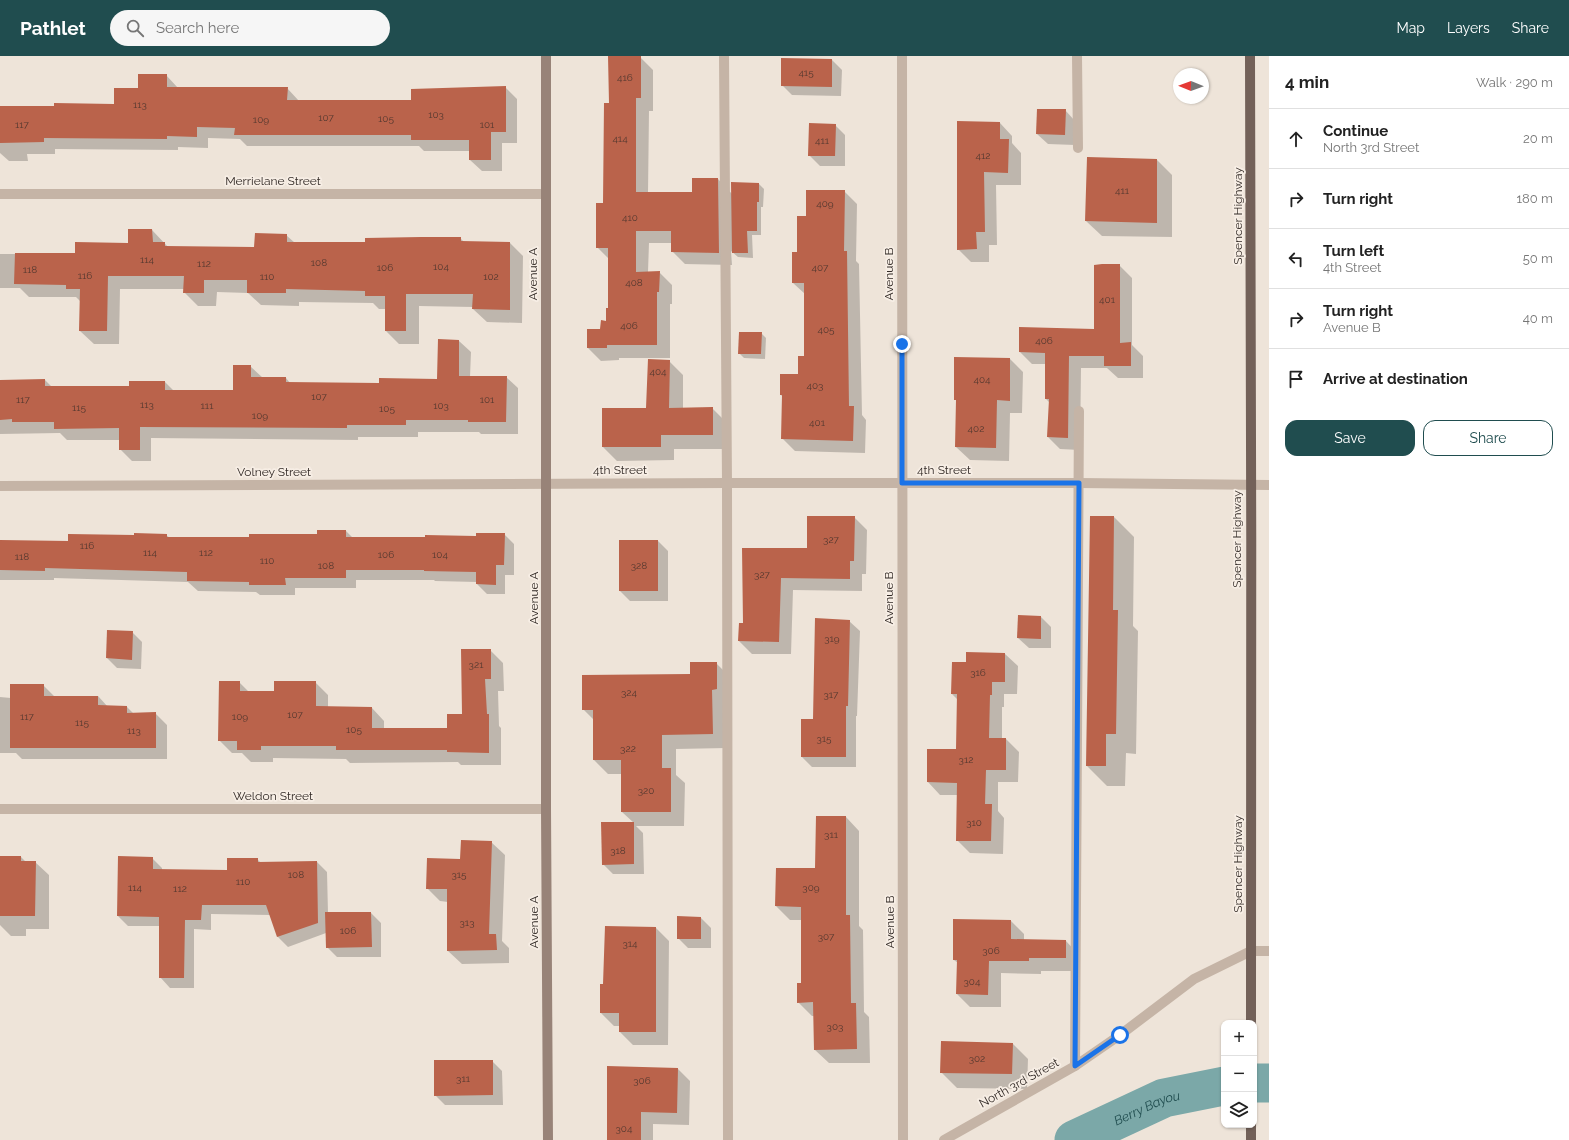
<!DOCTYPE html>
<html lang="en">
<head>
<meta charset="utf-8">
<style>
  :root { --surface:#fff; --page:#f6f6f6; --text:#222; --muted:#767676; --line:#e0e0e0; --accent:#204d4f }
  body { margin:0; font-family:Raleway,sans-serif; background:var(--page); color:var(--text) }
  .controls { position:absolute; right:12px; bottom:12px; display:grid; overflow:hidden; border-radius:8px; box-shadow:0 1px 3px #0004 }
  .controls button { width:36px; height:36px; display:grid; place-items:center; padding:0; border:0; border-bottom:1px solid var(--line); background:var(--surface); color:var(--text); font:20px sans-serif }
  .compass { position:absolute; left:1173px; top:12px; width:36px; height:36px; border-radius:50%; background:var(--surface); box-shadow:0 1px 3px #0004; rotate:271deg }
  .stop { position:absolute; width:12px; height:12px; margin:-9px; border:3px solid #1a73e8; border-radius:50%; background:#fff }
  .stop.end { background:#1a73e8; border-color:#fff; box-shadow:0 1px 4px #0008 }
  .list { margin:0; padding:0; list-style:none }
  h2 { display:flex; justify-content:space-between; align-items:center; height:52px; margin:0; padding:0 16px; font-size:17px }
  h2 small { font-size:13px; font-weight:400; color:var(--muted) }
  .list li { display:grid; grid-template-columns:26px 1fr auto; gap:12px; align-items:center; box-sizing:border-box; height:60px; padding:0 16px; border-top:1px solid var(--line) }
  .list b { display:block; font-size:15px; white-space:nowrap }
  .list p { margin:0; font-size:13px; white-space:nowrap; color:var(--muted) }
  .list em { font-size:13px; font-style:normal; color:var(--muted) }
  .actions { display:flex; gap:8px; padding:12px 16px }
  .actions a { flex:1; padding:9px 0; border:1px solid var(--accent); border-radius:12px; text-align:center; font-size:14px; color:var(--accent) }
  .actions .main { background:var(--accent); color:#fff }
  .icon { flex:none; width:22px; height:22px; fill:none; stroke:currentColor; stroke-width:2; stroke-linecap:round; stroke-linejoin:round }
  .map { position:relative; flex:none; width:1269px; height:1084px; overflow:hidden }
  header { display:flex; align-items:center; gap:24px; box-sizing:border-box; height:56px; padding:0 20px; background:var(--accent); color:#fff }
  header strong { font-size:19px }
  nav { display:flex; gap:22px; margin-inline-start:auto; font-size:14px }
  .search { width:280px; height:36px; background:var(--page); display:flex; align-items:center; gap:10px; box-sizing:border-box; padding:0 14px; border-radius:22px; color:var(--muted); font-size:15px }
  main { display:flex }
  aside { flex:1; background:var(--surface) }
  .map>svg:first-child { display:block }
  .shadow { fill:#0003 }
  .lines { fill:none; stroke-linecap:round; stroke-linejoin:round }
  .river { stroke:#7ba8a8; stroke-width:39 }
  .building { fill:#ba634b }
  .lane { stroke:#c5b4a6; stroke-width:10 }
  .street { stroke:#c5b4a6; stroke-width:10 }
  .secondary { stroke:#988378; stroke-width:10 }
  .primary { stroke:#736159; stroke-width:10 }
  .route { stroke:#1a73e8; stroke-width:5 }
  .labels { text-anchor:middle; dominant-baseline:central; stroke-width:3.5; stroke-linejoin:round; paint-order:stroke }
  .number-label { font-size:10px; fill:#54382f }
  .street-label { font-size:12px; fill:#322a26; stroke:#f7eee5 }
  .water-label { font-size:13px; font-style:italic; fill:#204d4f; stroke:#f7eee5 }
</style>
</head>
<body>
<header>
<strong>Pathlet</strong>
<div class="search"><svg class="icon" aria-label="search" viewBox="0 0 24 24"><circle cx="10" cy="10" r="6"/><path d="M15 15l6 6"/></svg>Search here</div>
<nav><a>Map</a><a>Layers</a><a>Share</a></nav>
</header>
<main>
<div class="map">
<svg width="1269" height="1084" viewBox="0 0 1269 1084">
  <rect width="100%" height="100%" fill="#eee4d9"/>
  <!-- shadow -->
  <g class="shadow">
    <path d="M640,1L653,14V55H649L648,137H693L718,123L732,138L759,128L764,133L763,151H761V179H752L753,202L738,201L731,195L732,209L685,208L672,195V187H649L648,216H659L672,229V248H670V302H619V304L601,305L588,292L607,266L609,253V203L597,191L604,148L610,48Z"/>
    <path d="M832,4L842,14L841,40L792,39L782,29Z"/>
    <path d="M166,19L178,32H287L299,45H412L505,31L517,43V87H502V115H482L470,104V95H424L419,90H247L240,83L208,82V92L178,91V94L55,93V98H27L28,105H9L0,97V51H55L115,49L139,33Z"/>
    <path d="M1065,54L1075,65V89L1048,88L1037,78Z"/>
    <path d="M1000,67L1012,80V87L1021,97V129H996L997,189H989V206H971L958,193Z"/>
    <path d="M835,69L845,79V110H820L809,99Z"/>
    <path d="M1157,104L1172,119V181L1102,180L1086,165Z"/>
    <path d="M844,135L857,148L856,205L859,208L862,359L866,364L865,397L795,395L782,382L783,341L781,339L799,319L805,301V238L793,227L798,197L807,161Z"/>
    <path d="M152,174L168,191L255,192L286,179L295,187H366L460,182L464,186L510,187L523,200L522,267L487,266L473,253V251L419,250V288H399L386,275V253H379L373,247L299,246V250L261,249L248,237L217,236L216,250H198L184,236V233H120L119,288H94L80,275V245L76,241H29L20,232H0V198H76L129,188Z"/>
    <path d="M1119,209L1132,222V289L1143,300V322H1118L1107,312H1081L1080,394L1060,393L1048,381L1050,347L1046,343V308H1032L1020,296L1095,274Z"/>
    <path d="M761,277L766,282L765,303L744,302L739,297Z"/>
    <path d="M459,285L471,296L470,321H506L518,332V378H481L479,376H418V381H358V384L151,382V405H132L120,393V384H67L60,377L0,378V325L45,324L52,331H130V326H165L174,335H234L250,310L263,322H286L290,327L380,328L438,324Z"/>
    <path d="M1010,303L1023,316L1022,357H1010L1009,405L970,404L956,391L957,346L955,343Z"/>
    <path d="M669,305L683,319V352H712L726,366L727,393H674V404L617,405L603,391L647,353Z"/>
    <path d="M854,461L867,474L866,518H862V535L793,534L791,598H752L739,585L744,568L743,493H808Z"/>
    <path d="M1091,461H1114L1134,481L1133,570L1138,575L1136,698L1126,697L1125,730H1107L1087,710Z"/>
    <path d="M318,475H346L353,482L477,481L504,478L514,488V519H505V538H487L477,528V526L435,525L434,524H356V532H295V539H260L256,536L198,535L188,526L54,522V524H0V485L69,486L166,479L170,482H250L318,479Z"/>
    <path d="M658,485L668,495V545H630L620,535Z"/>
    <path d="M1019,560L1041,561L1051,571V592H1029L1018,582Z"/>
    <path d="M849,565L860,575L857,660H856V711H812L802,701Z"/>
    <path d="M108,575L132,576L142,586L141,613L117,612L107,602Z"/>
    <path d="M490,594L503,607L504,635H498L499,670L501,672V709H461L458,706L350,707L346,703L273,702V706H251L242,697H232L219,684L239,626L249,636H275L315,626L328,639V651L372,652L384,665V673H448L463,659Z"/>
    <path d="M1005,598L1018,610L1017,638H1004V651H1002V683H1006L1019,696L1018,726H998V755L1004,762L1003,798L970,797L957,784L958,739H940L928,726L957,694L958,644L952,638L967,607Z"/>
    <path d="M716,607L731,622L727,692L676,693V719L685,727L684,770H636L643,777L644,818H613L603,808L634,767L622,756V718H608L594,704V664L583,653L691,619Z"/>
    <path d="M43,629L55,641L98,640L108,651H127L133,657H155L167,669V703H22L16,697H0V641L11,642Z"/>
    <path d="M846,761L859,775V870L863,874L864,956L869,961L870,1007H829L815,994V960H812L798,946L802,928V864H790L776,850L816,813Z"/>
    <path d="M491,786L505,799L502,885L509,892V907L462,908L448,895V846L440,845L427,832L461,804Z"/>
    <path d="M0,801H21L26,806H35L49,819V873H26V880H11L0,869Z"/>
    <path d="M152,802L162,812V814L228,815L257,803L261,807L317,806L327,816L328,857H371L381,867V901H337L327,891L326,877L288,891L278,881L270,859L211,858V874L194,873V932H170L160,921V870H128L118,860Z"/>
    <path d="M701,862L711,872V892H688L678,882Z"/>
    <path d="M954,864L1011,865L1024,878V884L1066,885L1078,898L1079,915H1041V918L1001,917V951H970L957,938L958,907L954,904Z"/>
    <path d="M656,872L669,885L668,989H633L620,976V970H614L601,957L604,929Z"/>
    <path d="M1013,988L1028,1003L1027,1033L957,1032L941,1016Z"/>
    <path d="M492,1005L502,1015L503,1049H445L435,1039Z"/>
    <path d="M678,1013L690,1025L689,1069L653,1068V1084H608Z"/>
  </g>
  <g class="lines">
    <!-- river -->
    <g class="river">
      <path d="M1254,1027H1269"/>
      <path id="s1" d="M1074,1084L1164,1042L1224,1030"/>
    </g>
  </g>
  <!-- building -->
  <g class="building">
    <path d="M608,0H641V42H636V136H692V122H718L719,197L671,196V175H636V216L660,215L659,236H657V289H607V292H587V273H600L601,264L606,265V252H608V192H596V147H603L604,47H609Z"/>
    <path d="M781,2L832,3V31L781,30Z"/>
    <path d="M138,18H167V31H288L287,44H411V33L506,30V76H491V104H469V84H411V79H234L235,72L197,71V81L167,80V83L44,82V86L0,87V50H54V47L114,48V32H138Z"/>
    <path d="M1037,53H1066L1065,79L1036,78Z"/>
    <path d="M957,65L1000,66V83H1009L1008,117L984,116L985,176H976L977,193L957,194Z"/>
    <path d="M809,67L836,68L835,100H808Z"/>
    <path d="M1087,101L1157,103V167L1085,165Z"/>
    <path d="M731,126L759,127V146H757V175H747L748,197H732Z"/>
    <path d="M806,134H845L844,195H847L849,350H854L853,385L781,383L782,339H780V318H798V300H804V227H792V196H797V160H806Z"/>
    <path d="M128,173H152L153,186H165V190L254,191L255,177L287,178V186H365V182L421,181H461V185L510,186V254L472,253L473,238H406V275H385V240H365V235L286,233V237H247V224H204V237H183L184,220H108L107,275H79L80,233H66V229L14,228L15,197H75V186L128,187Z"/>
    <path d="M1102,208H1120V287L1131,286V310H1104V300H1069L1068,382L1047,381L1049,343H1045V297L1019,296V271L1094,273V209Z"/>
    <path d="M739,276H762L761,298H738Z"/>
    <path d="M438,283L459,284V320H507L506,366H468V364H406V369H347V372L140,371V394H119V372L54,373V366H12V363L0,364V324L45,323V330H129V325H165V334H233V309H251V321H286V326L379,327V322L437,323Z"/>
    <path d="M954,301L1010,302V345L997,344L996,392L955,391L956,344H954Z"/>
    <path d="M648,303L670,304L669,352L713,351V379H661V391H602V352H646Z"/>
    <path d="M807,460H855L854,505H850V523L781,522L779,586L738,585L739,567H743L742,492H807Z"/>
    <path d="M1090,460H1114L1113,554H1118L1116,678H1106V710H1086Z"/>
    <path d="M317,474H346V481H425V479L476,480V477H505L504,509H496V529L476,528V516L424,515V514H346V522H285L286,529H249V526L187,525V516L45,512V515L0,514V484L68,485V478L134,479V477L167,478V481H249V478H317Z"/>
    <rect x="619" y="484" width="39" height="51"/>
    <path d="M1018,559L1041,560V583L1017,582Z"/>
    <path d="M815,562L850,564L848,650H846V701H801V663H813Z"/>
    <path d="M107,574L133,575L132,604L106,602Z"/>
    <path d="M461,593H491V623H485L487,658H489V697L447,696V694H336V690H261V694H237V685H218L219,625H240V635H274V625H316V650L372,651V672H447V658H462Z"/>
    <path d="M966,596L1005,597V626H992V639H990L989,682H1006V714H986L985,748H992L991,785H956L957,727L927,726V693H956L957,638H951L952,606H966Z"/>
    <path d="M690,606H717V633L712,634L713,678L662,679V712H671V756H621V704H593V654H582V619L690,618Z"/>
    <path d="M10,628H44V640H98V649L127,650V657L156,656V692H10Z"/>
    <path d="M816,760H846V859H850L851,947H856L857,993L814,994L813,946L797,947V927H801V851L775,850L776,812H815Z"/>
    <path d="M601,766H634V808L602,809Z"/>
    <path d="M461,784L492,785L489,878H496L497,894L447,895V833H426L427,802L460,803Z"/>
    <path d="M0,800H21V805H36L35,860H0Z"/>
    <path d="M118,800L153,801V813L227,814V802H258V806L317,805L318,867L277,881L266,849H202L201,864H185L184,922H159V861L117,860Z"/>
    <path d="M325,856H371L372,891L326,892Z"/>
    <path d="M677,860L701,861V883H677Z"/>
    <path d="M953,863L1011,864V883L1066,884V902H1029V905H989L988,939L956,938L957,904H953Z"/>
    <path d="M605,870L656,871V976H619V957H600V928H603Z"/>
    <path d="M941,985L1013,987L1012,1018L940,1017Z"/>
    <path d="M434,1004H493V1039L434,1040Z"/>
    <path d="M607,1010L678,1012L677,1057L641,1056V1084H607Z"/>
  </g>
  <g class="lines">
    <!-- lane -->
    <g class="lane">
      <path d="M724,0L727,427L728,1084"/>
      <path d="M1077,0L1078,92"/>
      <path d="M1075,1010L1079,355"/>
    </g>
    <!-- street -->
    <g class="street">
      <path d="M902,0L903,1084"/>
      <path d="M0,138H546"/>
      <path d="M0,430L727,427H1079L1269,429"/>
      <path d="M0,753H546"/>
      <path d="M944,1084L1075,1010L1120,979L1194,923L1251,895H1269"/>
    </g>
    <!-- secondary -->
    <path class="secondary" d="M546,0V753L548,1084"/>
    <!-- primary -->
    <g class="primary">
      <path d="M1250,0C1252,322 1251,645 1251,967"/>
      <path d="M1251,1069V1084"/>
    </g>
  </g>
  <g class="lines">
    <!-- route -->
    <path class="route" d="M902,288V427H1079L1075,1010L1120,979"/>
  </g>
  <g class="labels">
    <!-- number labels -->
    <g class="number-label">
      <text x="806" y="16">415</text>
      <text x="625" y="21">416</text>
      <text x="140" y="48">113</text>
      <text x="436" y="58">103</text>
      <text x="326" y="61">107</text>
      <text x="386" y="62">105</text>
      <text x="261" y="63">109</text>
      <text x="22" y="68">117</text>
      <text x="487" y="68">101</text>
      <text x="620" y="82">414</text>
      <text x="822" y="84">411</text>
      <text x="983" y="99">412</text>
      <text x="1122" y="134">411</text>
      <text x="825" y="147">409</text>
      <text x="630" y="161">410</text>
      <text x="147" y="203">114</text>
      <text x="319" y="206">108</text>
      <text x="204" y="207">112</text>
      <text x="441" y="210">104</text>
      <text x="385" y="211">106</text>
      <text x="820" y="211">407</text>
      <text x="30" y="213">118</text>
      <text x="85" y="219">116</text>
      <text x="267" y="220">110</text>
      <text x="491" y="220">102</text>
      <text x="634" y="226">408</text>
      <text x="1107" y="243">401</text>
      <text x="629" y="269">406</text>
      <text x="826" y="273">405</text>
      <text x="1044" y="284">406</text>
      <text x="658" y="315">404</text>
      <text x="982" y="323">404</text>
      <text x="815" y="329">403</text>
      <text x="319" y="340">107</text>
      <text x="23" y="343">117</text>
      <text x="487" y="343">101</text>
      <text x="147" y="348">113</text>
      <text x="207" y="349">111</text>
      <text x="441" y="349">103</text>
      <text x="79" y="351">115</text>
      <text x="387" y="352">105</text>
      <text x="260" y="359">109</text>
      <text x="817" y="366">401</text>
      <text x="976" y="372">402</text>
      <text x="831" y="483">327</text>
      <text x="87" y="489">116</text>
      <text x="150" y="496">114</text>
      <text x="206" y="496">112</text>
      <text x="386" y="498">106</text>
      <text x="440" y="498">104</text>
      <text x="22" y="500">118</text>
      <text x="267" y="504">110</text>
      <text x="326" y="509">108</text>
      <text x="639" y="509">328</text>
      <text x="762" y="518">327</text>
      <text x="832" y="582">319</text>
      <text x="476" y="608">321</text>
      <text x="978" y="616">316</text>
      <text x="629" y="636">324</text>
      <text x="831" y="638">317</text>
      <text x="295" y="658">107</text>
      <text x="27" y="660">117</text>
      <text x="240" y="660">109</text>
      <text x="82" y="666">115</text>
      <text x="354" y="673">105</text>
      <text x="134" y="674">113</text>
      <text x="824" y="682">315</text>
      <text x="628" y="692">322</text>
      <text x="966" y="703">312</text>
      <text x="646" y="734">320</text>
      <text x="974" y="766">310</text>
      <text x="831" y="778">311</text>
      <text x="618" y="794">318</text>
      <text x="296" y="818">108</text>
      <text x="459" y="818">315</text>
      <text x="243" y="825">110</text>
      <text x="135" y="831">114</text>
      <text x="811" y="831">309</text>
      <text x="180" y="832">112</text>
      <text x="467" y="866">313</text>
      <text x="348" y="874">106</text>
      <text x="826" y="880">307</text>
      <text x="630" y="887">314</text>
      <text x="991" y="894">306</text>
      <text x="972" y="925">304</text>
      <text x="835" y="970">303</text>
      <text x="977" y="1002">302</text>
      <text x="463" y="1022">311</text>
      <text x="642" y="1024">306</text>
      <text x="624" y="1072">304</text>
    </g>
    <!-- street labels -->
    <g class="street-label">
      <text x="273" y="125">Merrielane Street</text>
      <text transform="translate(1238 160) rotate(-90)">Spencer Highway</text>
      <text transform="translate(533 218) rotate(-90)">Avenue A</text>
      <text transform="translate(889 218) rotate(-90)">Avenue B</text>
      <text x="620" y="414">4th Street</text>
      <text x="944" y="414">4th Street</text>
      <text x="274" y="416">Volney Street</text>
      <text transform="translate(1237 483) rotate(-90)">Spencer Highway</text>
      <text transform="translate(534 542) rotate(-90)">Avenue A</text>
      <text transform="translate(889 542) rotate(-90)">Avenue B</text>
      <text x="273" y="740">Weldon Street</text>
      <text transform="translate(1238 808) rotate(-90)">Spencer Highway</text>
      <text transform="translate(534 866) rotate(-90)">Avenue A</text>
      <text transform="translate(890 866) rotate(-90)">Avenue B</text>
      <text transform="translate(1019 1027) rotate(-29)">North 3rd Street</text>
    </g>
    <!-- water labels -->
    <g class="water-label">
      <text stroke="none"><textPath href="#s1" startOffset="80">Berry Bayou</textPath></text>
    </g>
  </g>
</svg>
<div class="controls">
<button>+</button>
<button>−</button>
<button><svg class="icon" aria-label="layers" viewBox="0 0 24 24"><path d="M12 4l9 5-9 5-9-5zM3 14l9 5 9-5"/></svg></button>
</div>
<svg class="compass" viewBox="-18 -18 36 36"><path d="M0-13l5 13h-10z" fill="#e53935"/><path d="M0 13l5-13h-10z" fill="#767676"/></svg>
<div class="stop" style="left:1120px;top:979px"></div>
<div class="stop end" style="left:902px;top:288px"></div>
</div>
<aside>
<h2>4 min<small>Walk · 290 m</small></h2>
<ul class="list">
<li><svg class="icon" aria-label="ahead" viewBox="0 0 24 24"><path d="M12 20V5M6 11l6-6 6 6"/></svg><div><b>Continue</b><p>North 3rd Street</p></div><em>20 m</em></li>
<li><svg class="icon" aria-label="right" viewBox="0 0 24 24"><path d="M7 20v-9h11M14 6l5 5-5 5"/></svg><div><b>Turn right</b></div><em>180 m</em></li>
<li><svg class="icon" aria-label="left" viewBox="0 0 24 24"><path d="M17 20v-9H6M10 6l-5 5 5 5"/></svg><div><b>Turn left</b><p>4th Street</p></div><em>50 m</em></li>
<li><svg class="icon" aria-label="right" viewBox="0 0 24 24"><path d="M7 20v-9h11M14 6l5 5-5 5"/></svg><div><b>Turn right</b><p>Avenue B</p></div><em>40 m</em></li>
<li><svg class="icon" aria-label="arrive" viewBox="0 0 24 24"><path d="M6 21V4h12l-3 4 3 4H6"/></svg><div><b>Arrive at destination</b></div></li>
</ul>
<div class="actions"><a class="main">Save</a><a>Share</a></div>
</aside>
</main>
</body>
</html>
